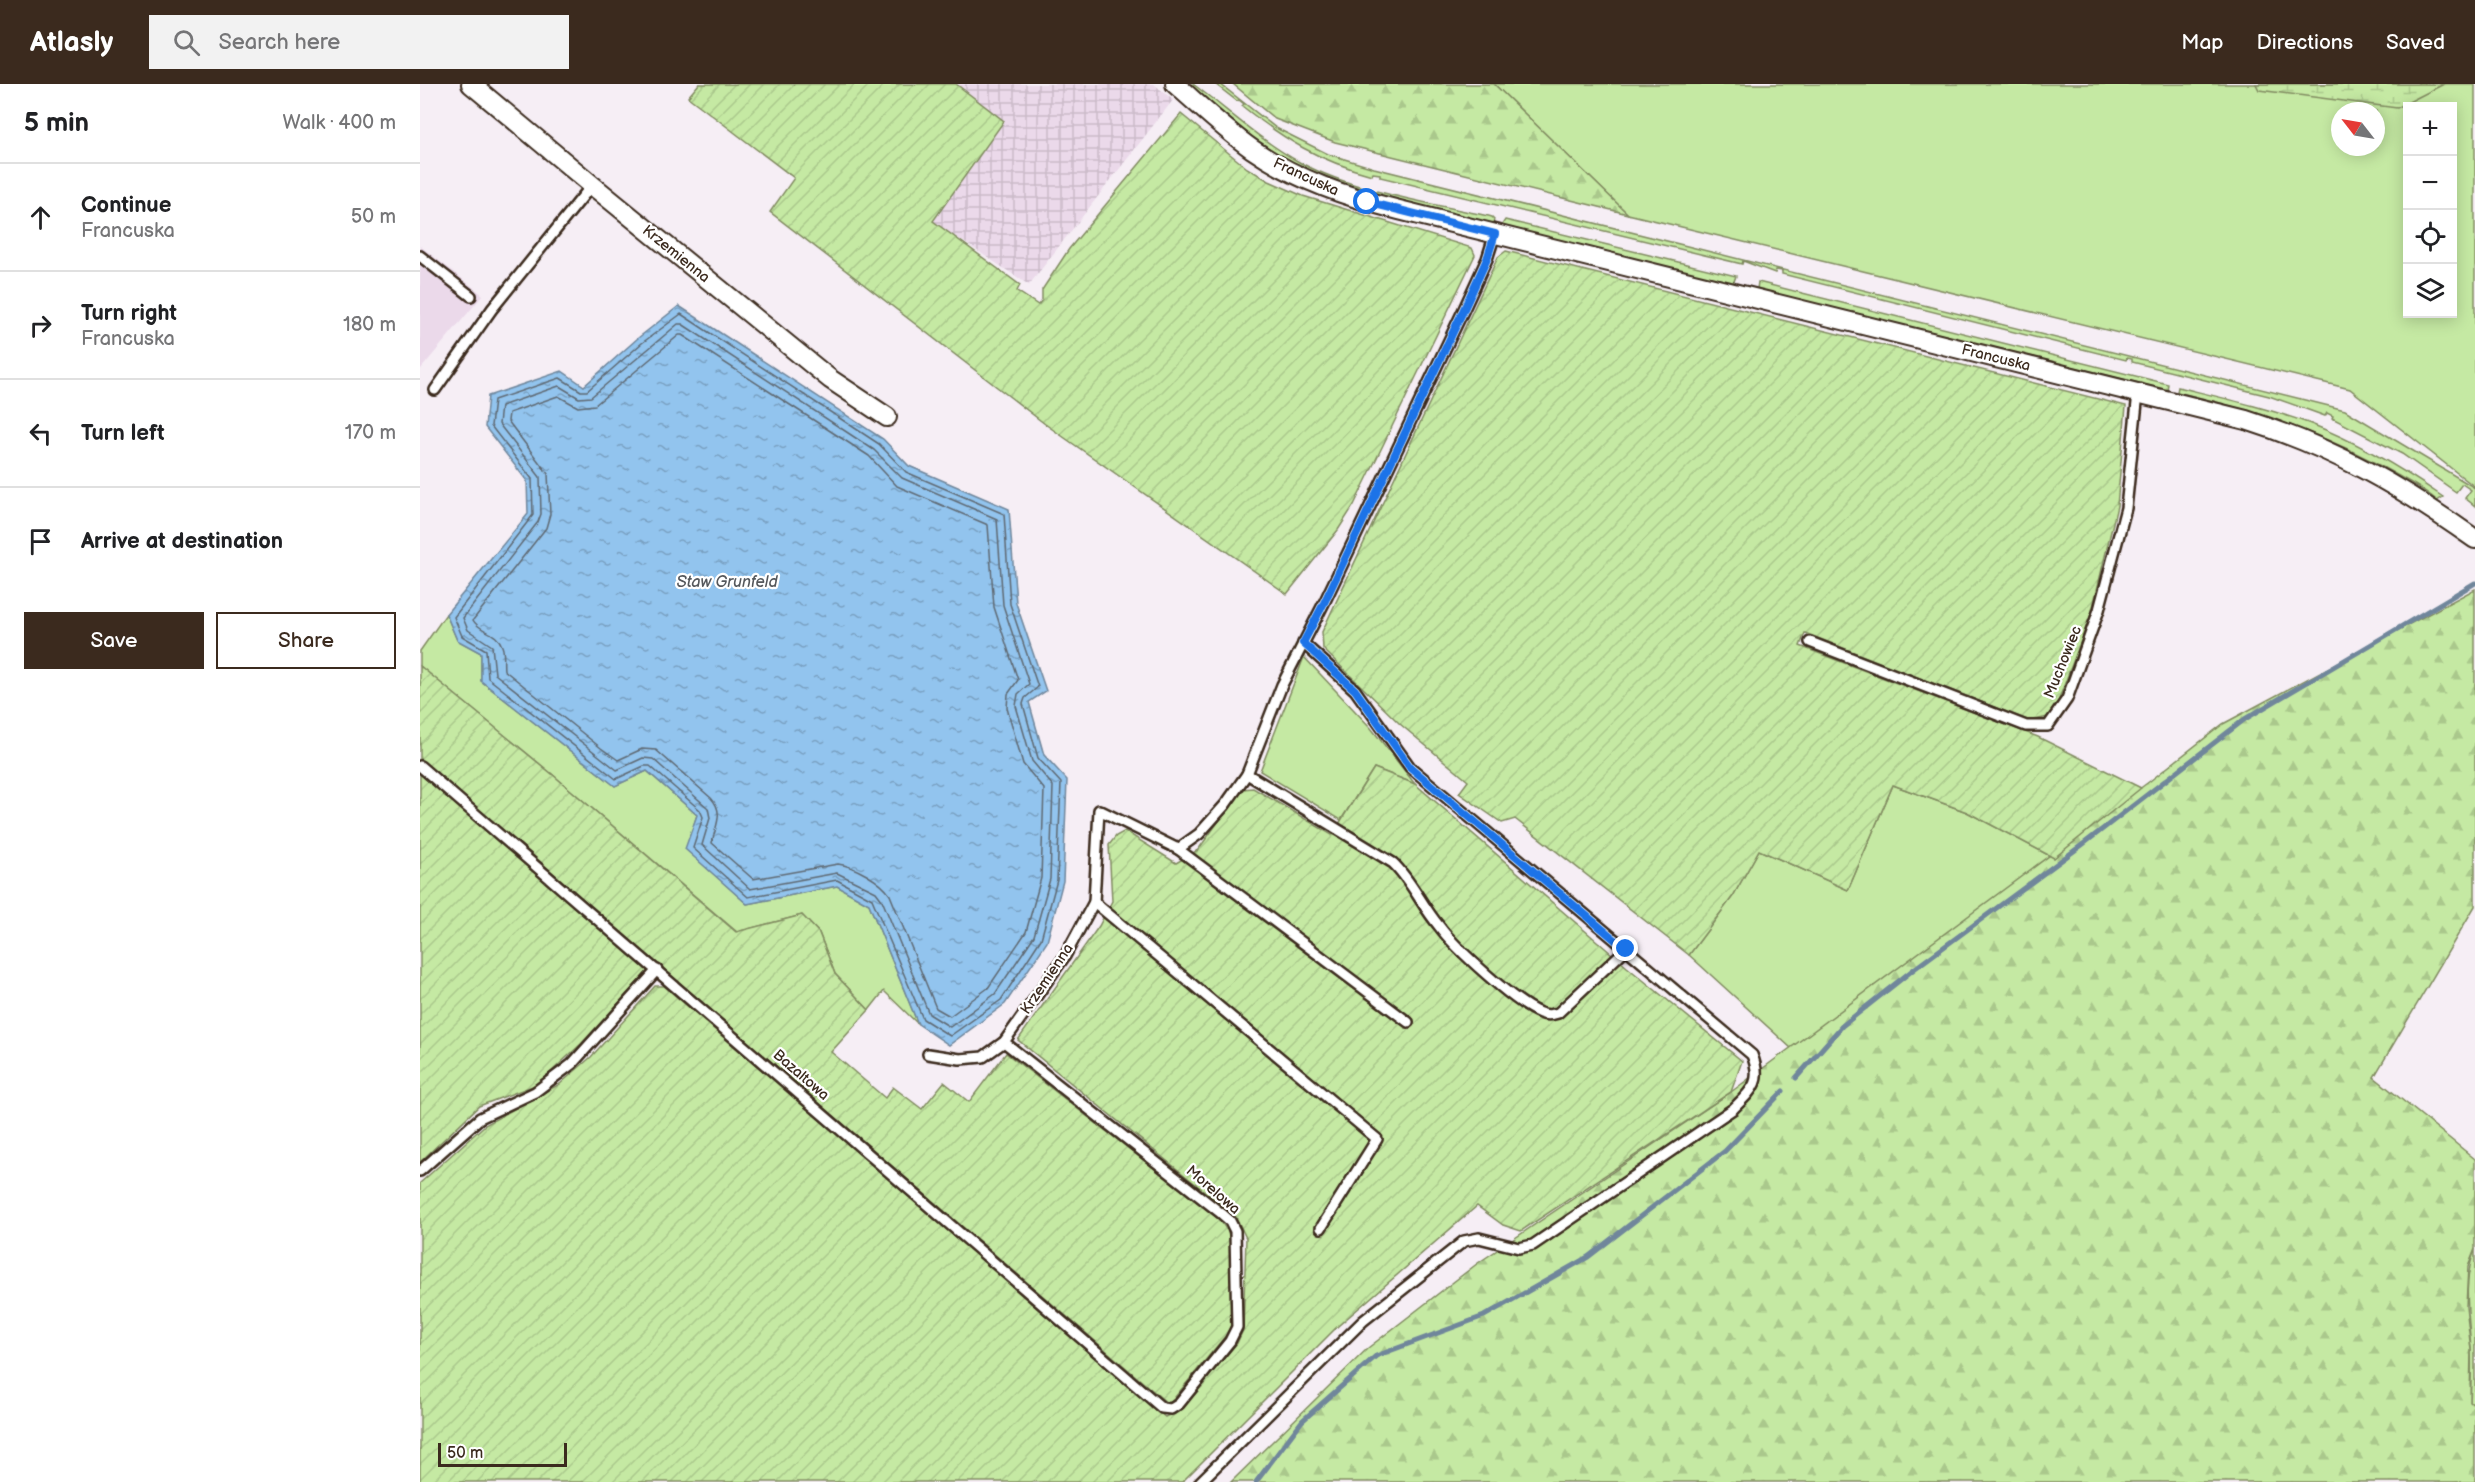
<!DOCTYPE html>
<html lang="en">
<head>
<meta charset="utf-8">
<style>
  :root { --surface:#fff; --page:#f2f2f2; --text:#202124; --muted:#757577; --line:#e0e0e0; --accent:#3b2a1e }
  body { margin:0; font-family:"Balsamiq Sans",sans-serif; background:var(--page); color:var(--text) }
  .controls { position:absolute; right:18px; top:18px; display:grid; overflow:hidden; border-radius:0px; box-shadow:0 3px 15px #0003 }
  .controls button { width:54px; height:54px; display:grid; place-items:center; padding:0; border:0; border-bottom:2px solid var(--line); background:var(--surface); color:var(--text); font:30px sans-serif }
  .compass { position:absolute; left:1911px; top:18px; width:54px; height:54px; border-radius:50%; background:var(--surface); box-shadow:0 3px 15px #0003; rotate:301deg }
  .scale { position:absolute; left:18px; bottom:15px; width:129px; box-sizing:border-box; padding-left:6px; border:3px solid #3b2a1e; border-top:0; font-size:16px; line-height:21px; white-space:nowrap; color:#3b2a1e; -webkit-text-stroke:4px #fff; paint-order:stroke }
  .stop { position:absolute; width:18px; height:18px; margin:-14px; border:4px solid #1a73e8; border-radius:50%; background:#fff }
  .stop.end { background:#1a73e8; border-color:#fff; box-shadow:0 2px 6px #0008 }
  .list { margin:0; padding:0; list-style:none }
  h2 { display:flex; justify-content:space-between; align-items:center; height:78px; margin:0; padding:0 24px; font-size:26px }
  h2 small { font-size:20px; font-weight:400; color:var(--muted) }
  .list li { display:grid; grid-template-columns:39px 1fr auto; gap:18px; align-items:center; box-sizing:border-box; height:108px; padding:0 24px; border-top:2px solid var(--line) }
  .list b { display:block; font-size:22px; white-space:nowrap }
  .list p { margin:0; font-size:20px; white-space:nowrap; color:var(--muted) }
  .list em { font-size:20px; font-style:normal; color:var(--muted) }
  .actions { display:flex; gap:12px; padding:18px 24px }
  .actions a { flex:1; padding:14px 0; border:2px solid var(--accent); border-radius:0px; text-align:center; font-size:21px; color:var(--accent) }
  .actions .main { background:var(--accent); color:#fff }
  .icon { flex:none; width:33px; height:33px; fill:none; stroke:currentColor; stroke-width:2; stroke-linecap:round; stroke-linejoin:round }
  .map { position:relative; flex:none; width:2055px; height:1398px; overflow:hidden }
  header { display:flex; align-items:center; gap:36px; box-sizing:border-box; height:84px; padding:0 30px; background:var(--accent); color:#fff }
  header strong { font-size:28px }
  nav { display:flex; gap:33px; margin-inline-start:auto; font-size:21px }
  .search { width:420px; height:54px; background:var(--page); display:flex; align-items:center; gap:15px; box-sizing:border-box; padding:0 21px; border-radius:0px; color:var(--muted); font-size:22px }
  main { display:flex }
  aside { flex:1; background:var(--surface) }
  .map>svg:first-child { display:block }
  .built { fill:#ebd9ea }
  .industrial { fill:url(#industrial-grid) }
  .green { fill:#c5e9a3; stroke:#808a60; stroke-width:1.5; fill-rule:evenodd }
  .forest { fill:url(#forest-firs); stroke:#808a60; stroke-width:1.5 }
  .wetland { fill:url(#wetland-marsh); stroke:#808a60; stroke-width:1.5 }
  .garden { fill:url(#garden-furrows); stroke:#808a60; stroke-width:1.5 }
  .water { fill:url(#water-ripples); stroke:#6f869b; stroke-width:1.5 }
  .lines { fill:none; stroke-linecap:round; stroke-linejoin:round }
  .shore { stroke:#5e6871; stroke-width:1.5 }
  .stream { stroke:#6f869b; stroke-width:5 }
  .service-casing { stroke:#3b2a1e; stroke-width:14 }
  .minor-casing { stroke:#3b2a1e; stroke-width:22 }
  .service { stroke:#fff; stroke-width:9 }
  .minor { stroke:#fff; stroke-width:18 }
  .route { stroke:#1a73e8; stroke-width:8 }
  .labels { text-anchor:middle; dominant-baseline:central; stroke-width:4.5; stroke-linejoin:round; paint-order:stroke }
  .street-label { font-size:15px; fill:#3b2a1e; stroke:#fff }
  .water-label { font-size:16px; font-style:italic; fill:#55585c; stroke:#fff }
</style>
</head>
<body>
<header>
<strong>Atlasly</strong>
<div class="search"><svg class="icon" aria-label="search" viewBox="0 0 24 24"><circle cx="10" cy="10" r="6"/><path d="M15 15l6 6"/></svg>Search here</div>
<nav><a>Map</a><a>Directions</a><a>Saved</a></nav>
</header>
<main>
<aside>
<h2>5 min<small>Walk · 400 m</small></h2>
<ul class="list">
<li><svg class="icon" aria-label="ahead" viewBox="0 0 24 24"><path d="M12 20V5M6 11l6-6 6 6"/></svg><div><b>Continue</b><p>Francuska</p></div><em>50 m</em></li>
<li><svg class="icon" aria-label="right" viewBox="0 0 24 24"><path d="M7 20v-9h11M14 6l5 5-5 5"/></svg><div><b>Turn right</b><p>Francuska</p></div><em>180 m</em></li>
<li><svg class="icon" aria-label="left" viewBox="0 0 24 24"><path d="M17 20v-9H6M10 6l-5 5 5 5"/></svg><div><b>Turn left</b></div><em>170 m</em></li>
<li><svg class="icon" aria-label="arrive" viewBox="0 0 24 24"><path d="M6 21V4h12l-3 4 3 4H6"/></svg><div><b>Arrive at destination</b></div></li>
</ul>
<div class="actions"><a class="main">Save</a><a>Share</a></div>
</aside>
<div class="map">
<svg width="2055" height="1398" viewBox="0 0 2055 1398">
  <defs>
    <pattern id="industrial-grid" width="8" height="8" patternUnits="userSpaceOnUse" patternTransform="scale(1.5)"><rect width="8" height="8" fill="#ebd9ea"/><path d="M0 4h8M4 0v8" fill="none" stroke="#cabac8"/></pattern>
    <pattern id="forest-firs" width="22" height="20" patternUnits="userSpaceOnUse" patternTransform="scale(1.5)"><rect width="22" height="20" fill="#c5e9a3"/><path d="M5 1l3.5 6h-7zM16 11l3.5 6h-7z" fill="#aac88c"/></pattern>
    <pattern id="wetland-marsh" width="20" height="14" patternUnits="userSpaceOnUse" patternTransform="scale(1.5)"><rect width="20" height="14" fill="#c5e9a3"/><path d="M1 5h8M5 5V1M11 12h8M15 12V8" fill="none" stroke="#aac88c"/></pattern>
    <pattern id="garden-furrows" width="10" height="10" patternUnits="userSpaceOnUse" patternTransform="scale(1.5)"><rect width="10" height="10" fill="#c5e9a3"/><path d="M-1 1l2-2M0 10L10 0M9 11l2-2" fill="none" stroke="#aac88c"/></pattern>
    <pattern id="water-ripples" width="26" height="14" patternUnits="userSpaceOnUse" patternTransform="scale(1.5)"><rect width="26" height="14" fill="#92c4ee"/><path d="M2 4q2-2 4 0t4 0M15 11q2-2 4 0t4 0" fill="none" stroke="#789fc0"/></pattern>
  </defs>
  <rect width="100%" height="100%" fill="#f6eef5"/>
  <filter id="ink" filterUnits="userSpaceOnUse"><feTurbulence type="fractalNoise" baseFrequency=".0167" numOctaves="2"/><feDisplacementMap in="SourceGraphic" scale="12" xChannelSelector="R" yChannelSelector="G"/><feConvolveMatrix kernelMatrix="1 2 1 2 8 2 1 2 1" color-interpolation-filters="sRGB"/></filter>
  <g filter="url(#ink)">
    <!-- built -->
    <path class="built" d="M0,162L63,211L0,286Z"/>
    <!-- industrial -->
    <path class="industrial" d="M536,0H734L753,16L609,201L512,137L584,37Z"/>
    <!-- green -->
    <g class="green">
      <path d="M769,0H773C808,26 842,58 881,79C936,108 1011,119 1072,133L1074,135L1073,140C997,121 913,109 847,64C819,45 794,22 769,0Z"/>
      <path d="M795,0H800L856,44L908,70L954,84L1925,326L2055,404V422L2045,414L2051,406L2042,400L2036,408L1982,370L1912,334L1913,332L1907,329L1905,332L1849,312L1712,278V275L1707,274L1706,276L1362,190V187L1356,186L1355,189L1323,177L1322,180L960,93V90L953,89L952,91C899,77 865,56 822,22L824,20L819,16L817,17Z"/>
      <path d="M1074,0H2055V403L1930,305L1208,130ZM1988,22H2032V230H1988ZM1920,27H1956V63H1920Z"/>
      <path d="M1085,136L1316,192L1313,200L1081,142Z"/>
      <path d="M1338,198L1748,300L1747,306L1337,205Z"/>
      <path d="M1758,303C1803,314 1848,324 1891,340C1938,358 1981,384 2023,413L2017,417C2006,406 1989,398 1975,390C1907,350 1834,326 1757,308Z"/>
      <path d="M26,530L37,556L61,569V597L195,702L227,687L277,731L266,765L327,820L417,802L449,820L498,940L464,907L449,926L415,890L399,849L382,831L317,848L132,690L0,582V567Z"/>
      <path d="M884,573L951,644L995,700L954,684L921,736L840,687Z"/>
      <path d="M1473,701L1547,728L1634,774L1371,964L1269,871L1313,812L1339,766L1428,806Z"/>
      <path d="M2055,1165V1322L2050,1318C2051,1301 2052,1283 2051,1266C2049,1231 2042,1199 2055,1165Z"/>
    </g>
    <!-- forest -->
    <g class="forest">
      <path d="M813,0H1074L1208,130L915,58L855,35Z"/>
      <path d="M2055,505V822L1954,993L2055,1075V1165L2048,1183L2046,1223L2051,1266L2050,1318L2055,1322V1398H811L948,1264L1058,1179L1311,1008L1730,697L1803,640Z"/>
    </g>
    <!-- wetland -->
    <path class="wetland" d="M1836,0H2024L1977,24L1839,6Z"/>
    <!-- garden -->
    <g class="garden">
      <path d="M279,0H536L584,37L513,137L600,201L597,207L618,221L622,216V206L649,165L761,30L827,84L849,97L883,112L1052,164L1055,171L934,421L918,446L867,510L625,340L350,128L374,94L268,13Z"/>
      <path d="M1086,167L1706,322L1697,422L1672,527L1638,618L1628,633L1610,637L1385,549L1380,562L1618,653L1721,704L1634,774L1547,728L1473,701L1428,806L1339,766L1313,812L1269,871L1095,735L1082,739L1039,709L1048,697L980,640L903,565L902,548L1078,173Z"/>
      <path d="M0,582L132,690L316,848L382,831L399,849L415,890L449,926L411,968L465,1014L473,1003L502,1025L524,998L549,1018L586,969L800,1136L808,1148L811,1159V1242L807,1250L751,1318L747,1319L0,675Z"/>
      <path d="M954,684L995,700L1207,883L1322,977L1311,1008L1101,1147L1083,1141L1057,1122L918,1242L762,1398H0V1099L65,1041L140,1000L171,973L235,902H244L745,1333L761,1325L817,1259L823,1246L826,1154L816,1133L598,956L679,842L692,817L689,761L696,752L705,747L756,779L778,766L822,705L833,704L912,751Z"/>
      <path d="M0,689L228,887L161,960L118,1000L59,1022L0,1078Z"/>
    </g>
    <!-- water -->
    <path class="water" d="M259,222L463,355L489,382L589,425L596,519L626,607L609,618L624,671L647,696L643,797L627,858L585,920L529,961L498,940L449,820L417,802L327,820L265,765L277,731L227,687L195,702L61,597V569L37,556L26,530L108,430L107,397L65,343L68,312L142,287L164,302L218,254Z"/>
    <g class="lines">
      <!-- shore -->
      <g class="shore">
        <path d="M261,230L459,360L486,388L584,430L590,520L618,603L605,614L603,620L618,674L641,699L637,796L621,855L581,916L530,952L503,935L452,815L417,796L328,813L273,764L283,733L280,726L230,682H224L196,695L68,594L66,566L42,552L34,533L113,431L112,395L71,342L74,316L140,294L161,307H167L222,259Z"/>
        <path d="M258,240H262L454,366L482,394L577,435L583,521L609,600L598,610L596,622L612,677L633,702L630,795L614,852L575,910L530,943L509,930L462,816L456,808L417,789L330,805L282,761L290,734L288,724L233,675L223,674L197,686L75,590L72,562L48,546L43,534L118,438L121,430L120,393L79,340L81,322L139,302L159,314L171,313Z"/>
        <path d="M259,251H262L449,372L477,402L568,441L574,523L598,596L588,610L587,624L603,680L624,705L621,794L606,848L568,904L530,932L516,924L470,811C461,797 434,782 418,780L333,795L292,759C295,742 305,729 291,714L236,666L222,665L198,676L181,664L84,586C83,578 85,569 82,562C77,547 59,548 53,536L126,444L130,430L128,390L88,337L89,329L138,312L158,323L175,321Z"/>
      </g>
      <!-- stream -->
      <g class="stream">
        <path d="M1376,994L1422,942L1494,885L1662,761L1825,635L2055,499"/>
        <path d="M836,1398L882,1337L956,1272L1064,1232L1168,1173L1305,1067L1363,1007"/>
      </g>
      <defs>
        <g id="service">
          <path d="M0,172L51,212"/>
          <path d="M15,306L72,225L172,101"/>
          <path d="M1390,558L1606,642H1628L1647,615L1679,526L1706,424L1718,309"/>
          <path d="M0,682L742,1324L751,1325L759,1320L810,1257L817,1243L815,1147L810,1137L802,1130L584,958"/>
          <path d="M827,690L973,779C991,796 1002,822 1019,842C1035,864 1096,920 1120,929C1127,932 1132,931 1138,929L1206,865"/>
          <path d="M758,765L988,938"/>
          <path d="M674,818L957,1055L901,1144"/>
          <path d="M508,970L540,975L563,973L584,958L645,872L674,818L679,726L758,765L779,750L805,721L827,690L862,601L904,519L1044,225L1067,175L1075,150"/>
          <path d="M0,1087L60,1034L115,1008L152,980L237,886"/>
          <path d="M780,1398L943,1237L1044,1157L1059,1154L1099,1164L1113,1161L1313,1025C1332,1006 1343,998 1332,971L990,683L935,606L883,559"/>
        </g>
        <g id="minor">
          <path d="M51,0L172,101L410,295L467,333"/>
          <path d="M755,0C780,22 804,45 832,65C877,96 927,113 979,126L1826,336C1914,364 1980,402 2055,455"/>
        </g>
      </defs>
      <!-- service casing -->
      <use href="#service" class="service-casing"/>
      <!-- minor casing -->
      <use href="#minor" class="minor-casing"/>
      <!-- service -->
      <use href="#service" class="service"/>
      <!-- minor -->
      <use href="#minor" class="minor"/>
    </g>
  </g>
  <g class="lines" filter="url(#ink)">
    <!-- route -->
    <path class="route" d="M947,118L1075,150L1067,175L1044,225L904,519L883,559L935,606L990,683L1206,865"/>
  </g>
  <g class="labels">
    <!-- street labels -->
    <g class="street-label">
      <text transform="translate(886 93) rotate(25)">Francuska</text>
      <text transform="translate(256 170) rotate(39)">Krzemienna</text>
      <text transform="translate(1576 274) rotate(14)">Francuska</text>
      <text transform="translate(1643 578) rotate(-68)">Muchowiec</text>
      <text transform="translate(627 895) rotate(-56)">Krzemienna</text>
      <text transform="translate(381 991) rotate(41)">Bazaltowa</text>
      <text transform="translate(793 1106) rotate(41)">Morelowa</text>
    </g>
    <!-- water labels -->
    <g class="water-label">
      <text x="307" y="498">Staw Grunfeld</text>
    </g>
  </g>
</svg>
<div class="controls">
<button>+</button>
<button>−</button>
<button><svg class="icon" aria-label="locate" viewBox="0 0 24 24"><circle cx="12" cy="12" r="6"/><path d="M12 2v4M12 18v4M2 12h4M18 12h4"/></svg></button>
<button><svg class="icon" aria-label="layers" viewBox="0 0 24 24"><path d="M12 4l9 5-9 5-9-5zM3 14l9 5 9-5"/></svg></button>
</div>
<svg class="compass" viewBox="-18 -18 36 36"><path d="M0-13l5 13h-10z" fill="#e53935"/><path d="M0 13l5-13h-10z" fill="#757577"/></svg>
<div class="scale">50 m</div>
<div class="stop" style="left:947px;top:118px"></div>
<div class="stop end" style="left:1206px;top:865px"></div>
</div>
</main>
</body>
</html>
